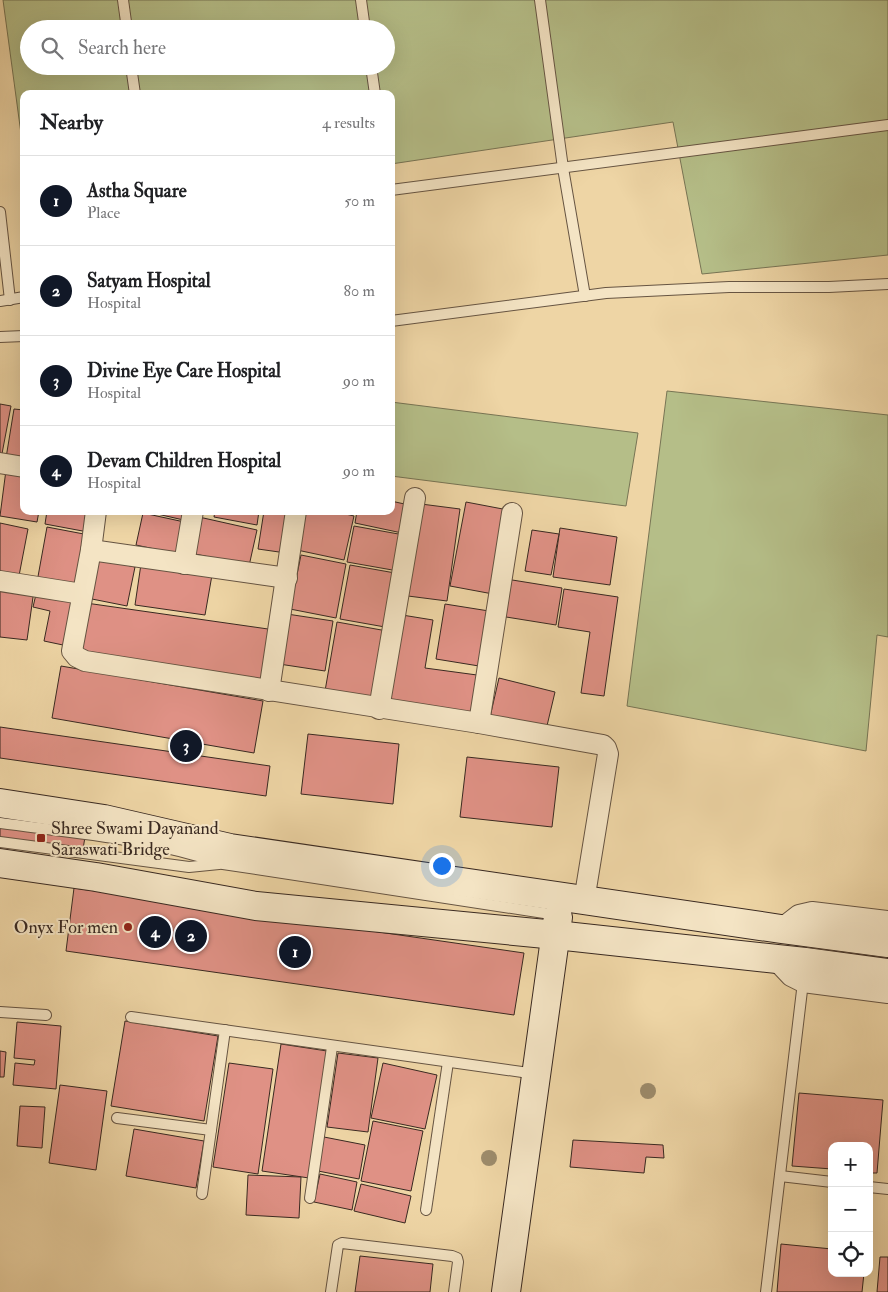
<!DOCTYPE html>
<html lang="en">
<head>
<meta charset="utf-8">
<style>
  :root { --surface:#fff; --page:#f6f6f6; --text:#202124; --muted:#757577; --line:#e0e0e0; --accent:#111827 }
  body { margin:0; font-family:"IM FELL Double Pica",serif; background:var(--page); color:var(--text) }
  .controls { position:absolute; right:15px; bottom:15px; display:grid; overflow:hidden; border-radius:10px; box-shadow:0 5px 20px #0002 }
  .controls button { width:45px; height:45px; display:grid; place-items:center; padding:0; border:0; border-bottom:1px solid var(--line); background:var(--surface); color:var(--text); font:25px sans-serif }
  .you { position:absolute; left:441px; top:865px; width:18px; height:18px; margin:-12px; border:4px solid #fff; border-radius:50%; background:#1a73e8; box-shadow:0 0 0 8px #1a73e833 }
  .badge { display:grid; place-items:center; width:32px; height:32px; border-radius:50%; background:var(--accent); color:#fff; font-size:16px; font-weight:700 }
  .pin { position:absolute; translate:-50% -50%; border:2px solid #fff; box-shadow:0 1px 5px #0006 }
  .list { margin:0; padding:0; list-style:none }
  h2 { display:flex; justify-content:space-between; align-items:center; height:65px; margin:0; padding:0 20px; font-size:21px }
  h2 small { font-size:16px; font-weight:400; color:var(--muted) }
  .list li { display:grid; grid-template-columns:32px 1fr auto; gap:15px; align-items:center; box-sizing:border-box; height:90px; padding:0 20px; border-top:1px solid var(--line) }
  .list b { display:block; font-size:19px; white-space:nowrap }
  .list p { margin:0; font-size:16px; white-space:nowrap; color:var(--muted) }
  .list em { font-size:16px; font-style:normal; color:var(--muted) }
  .icon { flex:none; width:28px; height:28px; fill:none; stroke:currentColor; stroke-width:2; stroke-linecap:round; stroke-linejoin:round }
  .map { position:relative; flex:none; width:888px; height:1292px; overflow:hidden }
  .search { position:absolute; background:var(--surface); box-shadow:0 5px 20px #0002; left:20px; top:20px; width:375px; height:55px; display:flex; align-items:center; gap:12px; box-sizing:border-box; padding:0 18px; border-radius:28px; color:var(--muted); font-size:19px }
  .panel { position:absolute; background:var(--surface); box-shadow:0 5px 20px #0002; left:20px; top:90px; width:375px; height:425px; border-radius:10px }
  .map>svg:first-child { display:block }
  .green { fill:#b5be88; stroke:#777454; fill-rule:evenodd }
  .building { fill:#df9185; stroke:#392921 }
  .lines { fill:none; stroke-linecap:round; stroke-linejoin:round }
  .lane-casing { stroke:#665442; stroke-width:12 }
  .street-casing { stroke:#665442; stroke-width:22 }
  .secondary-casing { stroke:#392921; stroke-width:30 }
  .lane { stroke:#f4e4c4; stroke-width:10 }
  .street { stroke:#f4e4c4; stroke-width:20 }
  .secondary { stroke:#f4e4c4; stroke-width:28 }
  .tree { fill:#9c8b6b }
  .poi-dot { fill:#8f2418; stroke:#f4e4c4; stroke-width:2 }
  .labels { text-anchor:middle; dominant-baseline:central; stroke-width:4; stroke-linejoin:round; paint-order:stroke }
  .poi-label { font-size:18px; fill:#392921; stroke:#f4e4c4; text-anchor:start }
</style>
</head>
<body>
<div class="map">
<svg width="888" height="1292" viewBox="0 0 888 1292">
  <rect width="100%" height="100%" fill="#eed5a5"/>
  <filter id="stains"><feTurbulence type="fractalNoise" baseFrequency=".004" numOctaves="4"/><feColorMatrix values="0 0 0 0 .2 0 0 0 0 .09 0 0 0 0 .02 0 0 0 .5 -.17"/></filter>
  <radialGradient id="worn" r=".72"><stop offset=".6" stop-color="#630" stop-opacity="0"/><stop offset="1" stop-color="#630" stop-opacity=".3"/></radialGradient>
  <!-- green -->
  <g class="green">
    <path d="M3,0H888V255L702,274L673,122L391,164V94H24V156ZM29,29H386V66H29Z"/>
    <path d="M667,391L888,415V637L877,635L866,751L627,706Z"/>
    <path d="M391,402L638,433L626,506L391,476Z"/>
  </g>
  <!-- building -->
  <g class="building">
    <path d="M0,404L11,406L1,459H0Z"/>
    <path d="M14,409L24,410V461L6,458Z"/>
    <path d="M6,470L24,472V511H39L37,522L0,516Z"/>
    <path d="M391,501L409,505L402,533L355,523L357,511H391Z"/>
    <path d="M466,502L508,510L493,594L450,586Z"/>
    <path d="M421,504L460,509L447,601L408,596Z"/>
    <path d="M47,511H92L88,532L45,524Z"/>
    <path d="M144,511H189L188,521Z"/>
    <path d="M215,511H259L257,525L214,517Z"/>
    <path d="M264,511H292L286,553L258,549Z"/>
    <path d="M305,511H333L354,516L344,560L297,550Z"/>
    <path d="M143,513L189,523L182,555L136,545Z"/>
    <path d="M199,517L257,530L249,566L191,553Z"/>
    <path d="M0,523L28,529L18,581L0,578Z"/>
    <path d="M354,526L404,535L398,571L347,562Z"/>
    <path d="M47,527L89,535L79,589L37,582Z"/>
    <path d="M560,528L617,537L610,585L553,577Z"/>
    <path d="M532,530L559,534L551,575L525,571Z"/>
    <path d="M301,555L346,564L336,618L290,609Z"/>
    <path d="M96,558L135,567L127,606L87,598Z"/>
    <path d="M141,564L212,575L205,615L135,605Z"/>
    <path d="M350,565L395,573L385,627L340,619Z"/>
    <path d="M506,579L562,588L556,625L500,616Z"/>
    <path d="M0,585L34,590L27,640L0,637Z"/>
    <path d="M564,589L618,597L604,696L581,693L590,632L558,627Z"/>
    <path d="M37,590L73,598L63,645L44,641L50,611L33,607Z"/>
    <path d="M86,603L275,630L267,680L77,650Z"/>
    <path d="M445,604L489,611L479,666L436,659Z"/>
    <path d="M287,614L333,621L325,671L279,664Z"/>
    <path d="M402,615L433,620L425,668L477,675L471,716L389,703Z"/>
    <path d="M337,622L387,631L374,700L325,691Z"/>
    <path d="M61,666L263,701L254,753L52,718Z"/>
    <path d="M499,678L555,692L546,730L490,717Z"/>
    <path d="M0,727L270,766L266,796L0,758Z"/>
    <path d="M308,734L399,744L393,804L301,794Z"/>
    <path d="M467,757L559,767L552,827L460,817Z"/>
    <path d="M0,825L85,837L83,849L0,839Z"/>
    <path d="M74,888L524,953L514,1015L66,951Z"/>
    <path d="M125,1021L218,1036L204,1121L111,1106Z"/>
    <path d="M17,1022L61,1026L56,1089L13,1085L15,1063L34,1065L35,1060L14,1058Z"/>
    <path d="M281,1044L327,1051L309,1178L262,1171Z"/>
    <path d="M0,1051L6,1052L4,1077H0Z"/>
    <path d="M338,1053L378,1058L368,1132L327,1127Z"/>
    <path d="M229,1063L273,1069L258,1174L213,1167Z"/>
    <path d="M383,1063L437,1075L425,1129L371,1118Z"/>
    <path d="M60,1085L107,1091L96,1170L49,1163Z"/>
    <path d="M799,1093L883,1100L877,1173H869V1146H832V1169L792,1166Z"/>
    <path d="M20,1106L45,1107L42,1148L17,1146Z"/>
    <path d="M373,1121L423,1131L411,1191L361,1181Z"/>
    <path d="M134,1129L204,1141L196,1188L126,1176Z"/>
    <path d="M324,1137L365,1145L359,1179L318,1171Z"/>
    <path d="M573,1140L663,1145L664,1158L646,1157L644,1173L570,1167Z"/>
    <path d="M320,1174L357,1182L352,1210L314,1202Z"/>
    <path d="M248,1175L301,1177L299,1218L246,1215Z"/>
    <path d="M361,1184L411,1196L405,1223L354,1211Z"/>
    <path d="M781,1244L832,1249V1273H864L862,1292H777Z"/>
    <path d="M360,1256L433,1264L430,1292H355Z"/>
    <path d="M880,1257H888V1292H877Z"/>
  </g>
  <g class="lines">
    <defs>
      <g id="lane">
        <path d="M123,0L127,29"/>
        <path d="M361,0L365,29"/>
        <path d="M540,0L563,168L585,296"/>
        <path d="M131,66L135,94"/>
        <path d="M371,66L375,94"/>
        <path d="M391,190L888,125"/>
        <path d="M0,212L10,300"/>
        <path d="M0,301L24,297"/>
        <path d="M391,321L606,293L729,287H829L888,284"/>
        <path d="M0,337L24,336"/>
        <path d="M0,823C75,833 151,839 223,864L557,915"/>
        <path d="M0,842L189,867L219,864"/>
        <path d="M0,1012L46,1015"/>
        <path d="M131,1017L536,1074"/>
        <path d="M117,1118L211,1130"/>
        <path d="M780,1176L832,1182"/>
        <path d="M869,1187L888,1189"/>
        <path d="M202,1194L225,1030"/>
        <path d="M310,1198L332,1047"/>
        <path d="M426,1210L448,1062"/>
        <path d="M331,1292L338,1245L342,1243L452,1256L457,1258L458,1262L454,1292"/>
        <path d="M766,1292L803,982"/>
      </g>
      <g id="street">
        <path d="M0,463L24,467"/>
        <path d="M96,511L91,550L72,651L77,657L85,661L479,723L603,745L606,748L608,754L584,901"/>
        <path d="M91,550L287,578"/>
        <path d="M184,564L193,511"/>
        <path d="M0,581L82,594"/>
        <path d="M269,691L296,511"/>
        <path d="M379,709L415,498"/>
        <path d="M479,723L512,513"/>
        <path d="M781,929L799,915L812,912L888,921"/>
        <path d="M775,959L791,976L803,982L888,993"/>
      </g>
      <g id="secondary">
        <path d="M0,803L104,819L230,848L781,929L888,943"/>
        <path d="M0,863L96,877L256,906L556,935L805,962L888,973"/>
        <path d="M506,1292L558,917"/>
      </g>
    </defs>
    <!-- lane casing -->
    <use href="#lane" class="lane-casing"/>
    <!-- street casing -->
    <use href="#street" class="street-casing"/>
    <!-- secondary casing -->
    <use href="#secondary" class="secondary-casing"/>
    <!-- lane -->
    <use href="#lane" class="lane"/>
    <!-- street -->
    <use href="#street" class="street"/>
    <!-- secondary -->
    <use href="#secondary" class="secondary"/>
  </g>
  <!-- trees -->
  <g class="tree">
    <circle cx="648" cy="1091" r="8"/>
    <circle cx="489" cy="1158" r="8"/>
  </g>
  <!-- markers -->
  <g class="poi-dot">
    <rect x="36" y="833" width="10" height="10" rx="2.5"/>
    <circle cx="128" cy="927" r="5"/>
  </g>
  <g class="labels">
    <!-- poi labels -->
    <g class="poi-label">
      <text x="51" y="828">Shree Swami Dayanand<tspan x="51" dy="21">Saraswati Bridge</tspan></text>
      <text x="118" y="927" text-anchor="end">Onyx For men</text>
    </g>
  </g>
  <rect width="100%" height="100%" filter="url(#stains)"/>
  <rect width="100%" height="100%" fill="url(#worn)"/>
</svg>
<div class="controls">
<button>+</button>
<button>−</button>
<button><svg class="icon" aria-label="locate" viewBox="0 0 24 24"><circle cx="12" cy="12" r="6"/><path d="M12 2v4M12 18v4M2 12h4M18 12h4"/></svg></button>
</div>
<div class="you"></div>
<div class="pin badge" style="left:295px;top:952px">1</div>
<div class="pin badge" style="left:191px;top:936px">2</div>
<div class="pin badge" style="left:186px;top:746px">3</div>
<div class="pin badge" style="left:155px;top:932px">4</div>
<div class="search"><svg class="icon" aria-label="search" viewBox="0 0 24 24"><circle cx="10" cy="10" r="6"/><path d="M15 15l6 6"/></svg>Search here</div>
<section class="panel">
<h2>Nearby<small>4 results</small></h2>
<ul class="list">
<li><span class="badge">1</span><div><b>Astha Square</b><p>Place</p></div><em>50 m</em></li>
<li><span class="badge">2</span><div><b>Satyam Hospital</b><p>Hospital</p></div><em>80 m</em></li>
<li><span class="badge">3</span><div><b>Divine Eye Care Hospital</b><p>Hospital</p></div><em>90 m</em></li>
<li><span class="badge">4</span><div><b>Devam Children Hospital</b><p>Hospital</p></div><em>90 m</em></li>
</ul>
</section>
</div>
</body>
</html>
